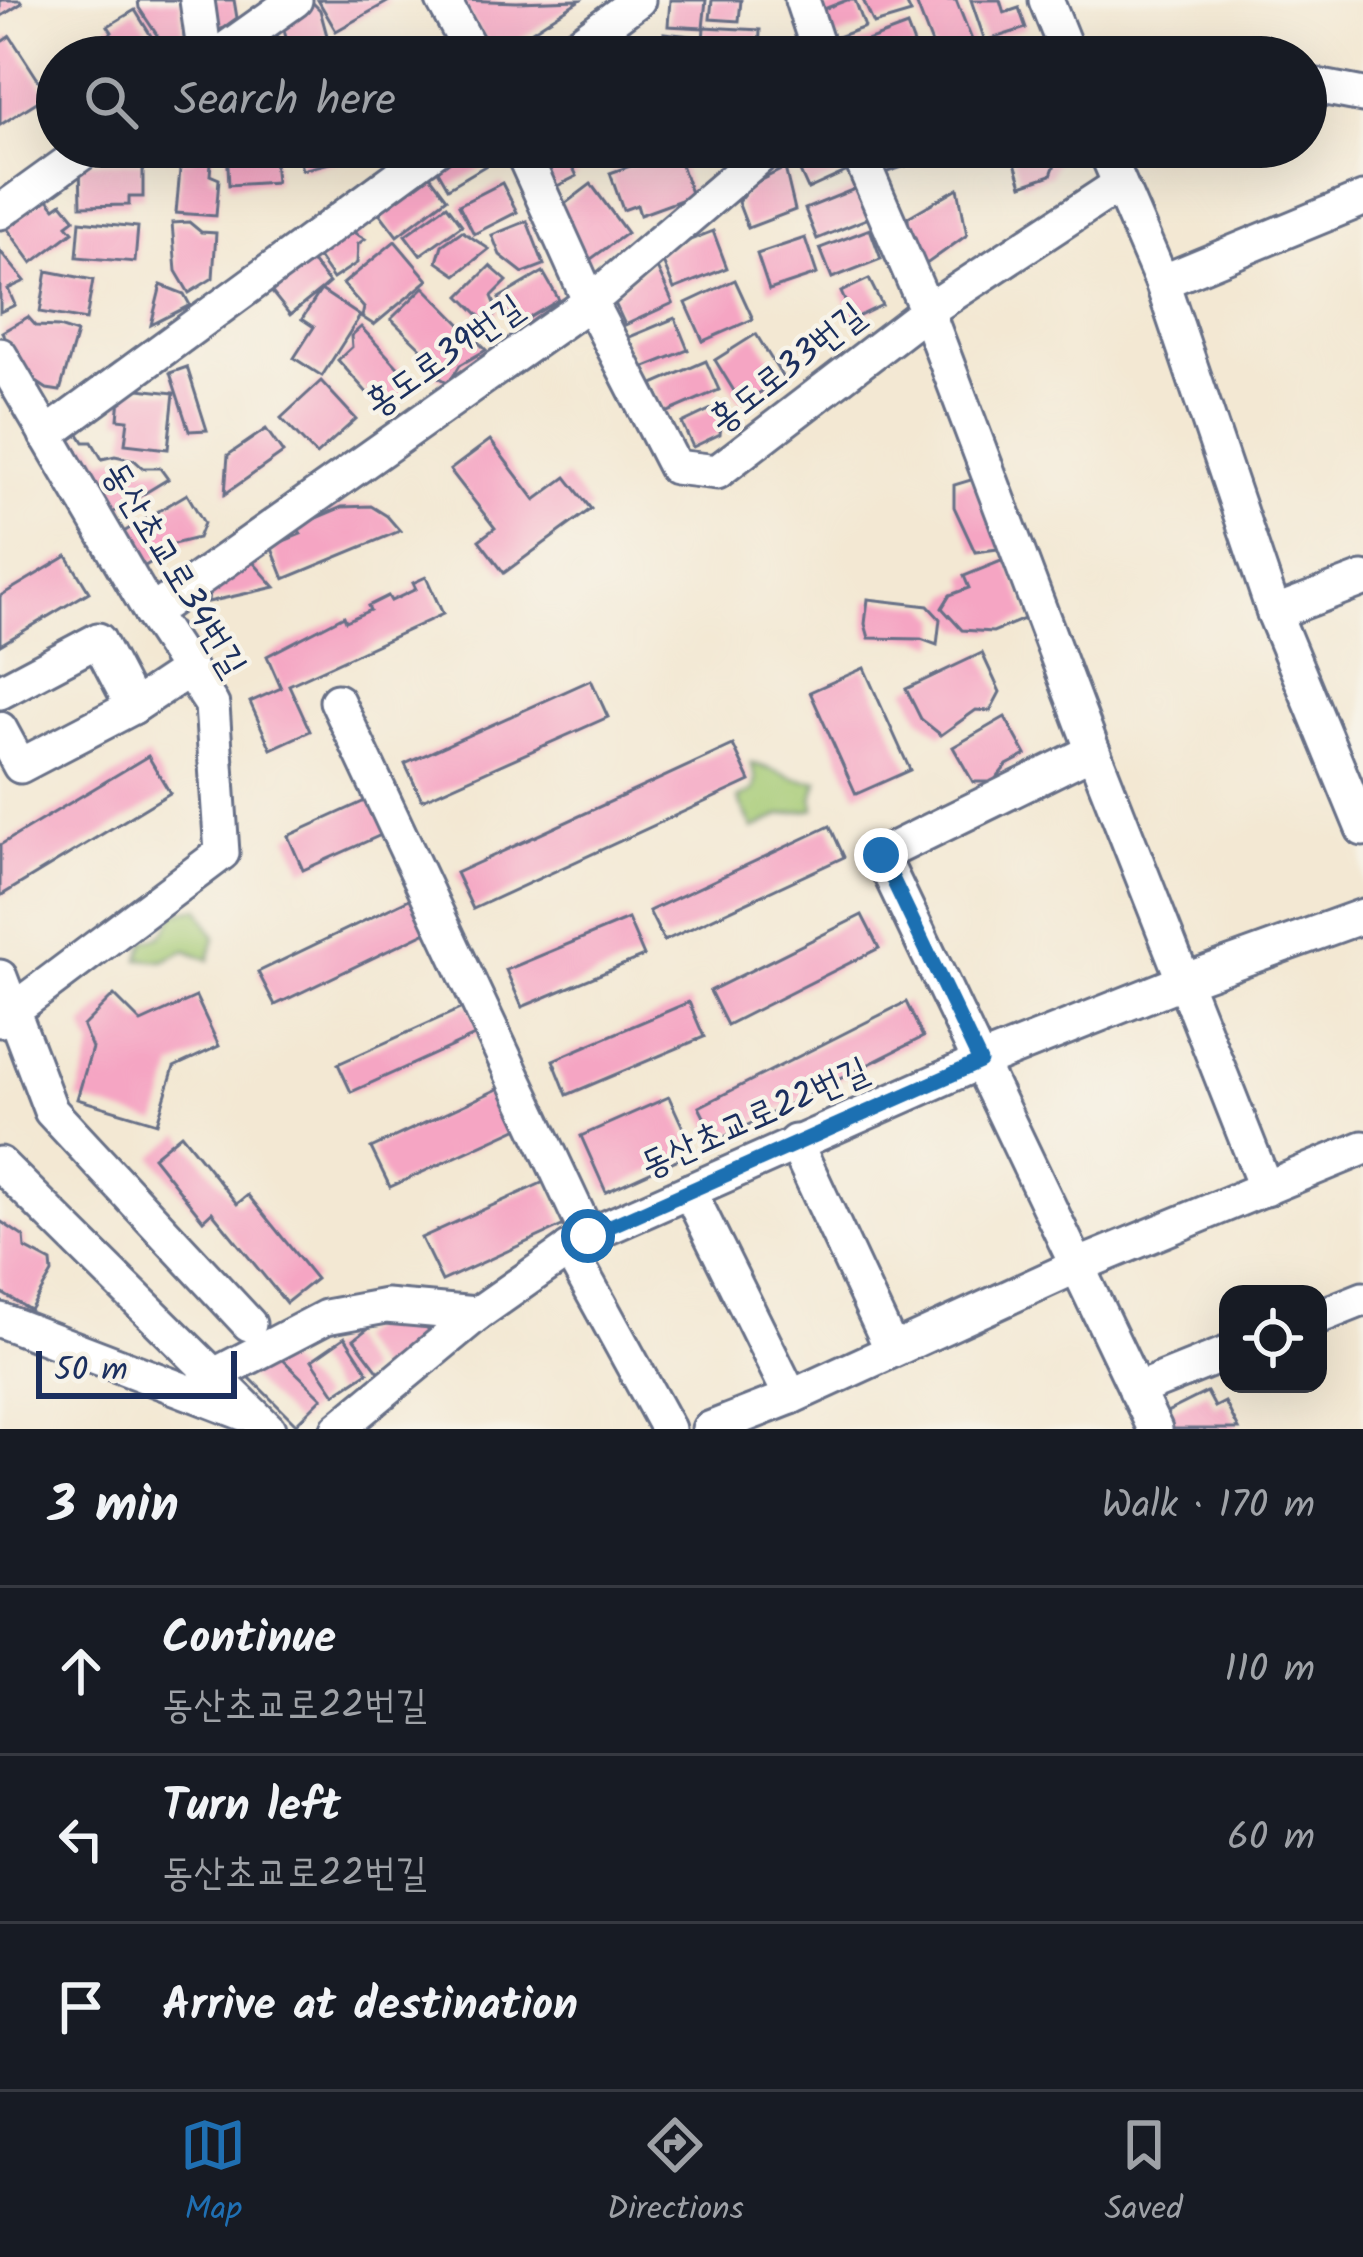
<!DOCTYPE html>
<html lang="en">
<head>
<meta charset="utf-8">
<style>
  :root { --surface:#171b24; --page:#242831; --text:#f1f3f6; --muted:#9ea1a6; --line:#363941; --accent:#1f6fb2 }
  body { margin:0; font-family:Kalam,"Poor Story",sans-serif; background:var(--page); color:var(--text) }
  .controls { position:absolute; right:36px; bottom:36px; display:grid; overflow:hidden; border-radius:24px; box-shadow:0 12px 48px #0002 }
  .controls button { width:108px; height:108px; display:grid; place-items:center; padding:0; border:0; border-bottom:3px solid var(--line); background:var(--surface); color:var(--text); font:60px sans-serif }
  .scale { position:absolute; left:36px; bottom:30px; width:201px; box-sizing:border-box; padding-left:12px; border:6px solid #1b2f5e; border-top:0; font-size:33px; line-height:42px; white-space:nowrap; color:#1b2f5e; -webkit-text-stroke:9px #f7f3e8; paint-order:stroke }
  .stop { position:absolute; width:36px; height:36px; margin:-27px; border:9px solid #1f6fb2; border-radius:50%; background:#fff }
  .stop.end { background:#1f6fb2; border-color:#fff; box-shadow:0 3px 12px #0008 }
  .list { margin:0; padding:0; list-style:none }
  h2 { display:flex; justify-content:space-between; align-items:center; height:156px; margin:0; padding:0 48px; font-size:51px }
  h2 small { font-size:39px; font-weight:400; color:var(--muted) }
  .list li { display:grid; grid-template-columns:78px 1fr auto; gap:36px; align-items:center; box-sizing:border-box; height:168px; padding:0 48px; border-top:3px solid var(--line) }
  .list b { display:block; font-size:45px; white-space:nowrap }
  .list p { margin:0; font-size:39px; white-space:nowrap; color:var(--muted) }
  .list em { font-size:39px; font-style:normal; color:var(--muted) }
  .icon { flex:none; width:66px; height:66px; fill:none; stroke:currentColor; stroke-width:2; stroke-linecap:round; stroke-linejoin:round }
  .map { position:relative; flex:none; width:1363px; height:1429px; overflow:hidden }
  .search { position:absolute; background:var(--surface); box-shadow:0 12px 48px #0002; left:36px; right:36px; top:36px; height:132px; display:flex; align-items:center; gap:30px; box-sizing:border-box; padding:0 42px; border-radius:66px; color:var(--muted); font-size:45px }
  .sheet { height:660px; background:var(--surface) }
  nav { display:flex; justify-content:space-around; align-items:center; box-sizing:border-box; height:168px; border-top:3px solid var(--line); background:var(--surface); font-size:33px; color:var(--muted) }
  nav a { display:grid; justify-items:center; gap:6px }
  nav .on { color:var(--accent) }
  .map>svg:first-child { display:block }
  .green { fill:#a5ca74; stroke:#607c69; stroke-width:3 }
  .building { fill:#f5a5c3 }
  .lines { fill:none; stroke-linecap:round; stroke-linejoin:round }
  .minor-casing { stroke:#677087; stroke-width:39 }
  .minor { stroke:#fff; stroke-width:33 }
  .route { stroke:#1f6fb2; stroke-width:15 }
  .labels { text-anchor:middle; dominant-baseline:central; stroke-width:9; stroke-linejoin:round; paint-order:stroke }
  .street-label { font-size:36px; fill:#1b2f5e; stroke:#f7f3e8 }
</style>
</head>
<body>
<div class="map">
<svg width="1363" height="1429" viewBox="0 0 1363 1429">
  <rect width="100%" height="100%" fill="#f7f3e8"/>
  <filter id="ink" filterUnits="userSpaceOnUse"><feTurbulence type="fractalNoise" baseFrequency=".00833" numOctaves="2"/><feDisplacementMap in="SourceGraphic" scale="24" xChannelSelector="R" yChannelSelector="G"/><feConvolveMatrix kernelMatrix="1 2 1 2 8 2 1 2 1" color-interpolation-filters="sRGB"/></filter>
  <filter id="wash" filterUnits="userSpaceOnUse"><feTurbulence type="fractalNoise" baseFrequency=".004" numOctaves="4" result="noise"/><feDisplacementMap in="SourceGraphic" scale="48" xChannelSelector="R" yChannelSelector="G"/><feGaussianBlur stdDeviation="2.7" result="paint"/><feColorMatrix in="noise" values="0 0 0 0 0 0 0 0 0 0 0 0 0 0 0 0 0 1.4 0 .05"/><feComposite in="paint" operator="in"/></filter>
  <g filter="url(#wash)">
    <rect width="100%" height="100%" fill="#f3e8d3"/>
    <!-- green -->
    <g class="green">
      <path d="M751,763C774,769 795,782 818,781L813,798L815,809L781,815L753,829L738,799L754,790L756,779Z"/>
      <path d="M199,908L215,938L209,960L186,950L163,961L139,959L146,940C163,940 169,928 174,913Z"/>
    </g>
    <g id="blocks">
      <!-- building -->
      <g class="building">
        <path d="M0,0H20L22,3L0,17Z"/>
        <path d="M138,0H180L186,53L165,47L139,8Z"/>
        <path d="M201,0H234L237,18L219,31Z"/>
        <path d="M310,0L320,10L332,54L291,57L282,22Z"/>
        <path d="M318,0H391L336,31Z"/>
        <path d="M459,0L517,2L580,0L495,55Z"/>
        <path d="M670,0H706L703,28L668,26Z"/>
        <path d="M712,0H741L739,21L710,19Z"/>
        <path d="M847,0H855L865,27L832,39L821,10Z"/>
        <path d="M863,0H905L911,13L874,24Z"/>
        <path d="M915,0H956L974,45L937,57Z"/>
        <path d="M971,0H1000L1004,13L1019,8L1026,28L985,41Z"/>
        <path d="M135,10L164,57H114L104,40L112,32L108,26Z"/>
        <path d="M907,26L919,57H846L843,50Z"/>
        <path d="M704,27L760,30L759,57H702Z"/>
        <path d="M664,33L701,37L699,57H642L644,40L664,42Z"/>
        <path d="M274,34L281,40L285,57H223Z"/>
        <path d="M10,36L48,95L0,125V43Z"/>
        <path d="M612,37L618,57H597L598,41Z"/>
        <path d="M227,147H273L276,182L229,185Z"/>
        <path d="M296,147H347L350,158L302,170Z"/>
        <rect x="359" y="147" width="40" height="6"/>
        <path d="M454,147H487L495,160L448,188L432,160Z"/>
        <path d="M692,147H735L697,162Z"/>
        <path d="M819,147H845L854,168L808,189L794,158Z"/>
        <path d="M875,147H930L933,157L884,173Z"/>
        <path d="M1010,147H1057L1059,153L1051,175L1022,185Z"/>
        <path d="M676,150L692,196L640,215L637,205L623,210L610,173Z"/>
        <path d="M194,151L212,152L210,175L219,179L216,216L176,213L181,159L193,160Z"/>
        <path d="M565,151L577,176L551,189L539,163Z"/>
        <path d="M80,162H143V197H129V205L81,206Z"/>
        <path d="M785,168L795,210L748,228L738,202L753,184Z"/>
        <path d="M425,169L447,198L397,236L375,207Z"/>
        <path d="M502,183L517,212L474,234L459,205Z"/>
        <path d="M591,184L627,233L584,264L558,209Z"/>
        <path d="M857,188L869,218L817,239L805,209Z"/>
        <path d="M958,188L967,235L918,270L909,246L908,217Z"/>
        <path d="M46,197L55,208L62,203L75,219L67,225L73,232L32,263L6,227Z"/>
        <path d="M447,205L462,225L420,255L405,235Z"/>
        <path d="M80,221L138,227L135,262L77,257Z"/>
        <path d="M527,221L544,265L523,273L500,255L492,235Z"/>
        <path d="M189,222L201,232L216,233L213,278L189,293L176,271L172,223Z"/>
        <path d="M341,225L365,239L358,244L357,263L333,279L310,246Z"/>
        <path d="M870,229L881,259L832,278L820,248Z"/>
        <path d="M462,231L489,249L456,275L437,262L442,245Z"/>
        <path d="M713,231L727,268L674,289L659,252Z"/>
        <path d="M805,238L817,274L769,290L757,254Z"/>
        <path d="M395,241L428,280L374,325L362,317L364,308L343,284Z"/>
        <path d="M302,250L329,283L321,290L360,316L322,376L294,358L314,327L302,319L321,290L290,315L270,290Z"/>
        <path d="M0,251L25,281L8,289L15,305L0,312Z"/>
        <path d="M654,261L673,303L625,325L612,297Z"/>
        <path d="M490,266L507,281L492,296L498,311L487,323L460,296Z"/>
        <path d="M47,271L93,280L86,320L40,312Z"/>
        <path d="M543,272L559,300L515,326L499,298Z"/>
        <path d="M869,279L882,305L853,319L841,292Z"/>
        <path d="M735,280L753,319L703,341L686,303Z"/>
        <path d="M161,285L184,294L190,305L151,325Z"/>
        <path d="M424,287L486,350L460,365L449,383L433,374L434,361L391,319Z"/>
        <path d="M28,317L36,326L59,327L77,333L60,391L47,389L26,375L2,332Z"/>
        <path d="M675,318L688,350L640,369L627,338Z"/>
        <path d="M361,327L416,387L386,414L338,360L352,347L351,336Z"/>
        <path d="M756,334L783,378L742,404L715,360Z"/>
        <path d="M706,361L719,390L666,413L653,384Z"/>
        <path d="M187,367L207,430L189,431L170,373Z"/>
        <path d="M321,381L356,419L316,455L281,418Z"/>
        <path d="M121,387L174,393L168,449L125,444L128,420L118,419Z"/>
        <path d="M724,403L733,421L721,426L720,434L693,447L682,423Z"/>
        <path d="M266,429L283,453L225,494L228,455Z"/>
        <path d="M79,434L84,442H92L102,459L115,456L134,460L143,468H160L168,479L109,515L72,454L77,451L70,440Z"/>
        <path d="M490,440L535,500L566,477L591,509L504,573L479,540L495,528L450,470Z"/>
        <path d="M974,479L1005,548L975,552L954,507V485Z"/>
        <path d="M187,494L204,523L198,538L169,545L163,555L142,568L122,533Z"/>
        <path d="M371,506L387,516L400,531L284,579L271,546L301,534L297,526L342,507Z"/>
        <path d="M245,553L275,587L208,602L210,578Z"/>
        <path d="M67,556L89,592L0,645V596Z"/>
        <path d="M1006,559L1029,617L993,632L962,630L942,608L950,595L969,588L964,576Z"/>
        <path d="M426,577L443,614L289,685L310,731L271,749L250,702L281,688L267,656L344,616L346,621L370,610L368,606L388,596L391,601L416,589L413,583Z"/>
        <path d="M868,599L928,606L940,619L937,645L921,639L869,638L865,624Z"/>
        <path d="M982,653L1000,692L990,711L976,710L941,735L921,719L906,689Z"/>
        <path d="M864,668L910,770L856,794L810,692Z"/>
        <path d="M591,680L608,717L422,800L405,764Z"/>
        <path d="M1005,717L1026,755L1007,765L993,782H973L953,747Z"/>
        <path d="M733,745L750,781L473,909L456,873Z"/>
        <path d="M148,756L170,793L0,896V845Z"/>
        <path d="M376,796L392,830L303,870L288,836Z"/>
        <path d="M830,826L844,857L664,941L649,911Z"/>
        <path d="M422,893L439,926L275,1005L258,972Z"/>
        <path d="M862,915L879,948L727,1025L710,991Z"/>
        <path d="M628,919L644,956L522,1007L506,970Z"/>
        <path d="M114,995L141,1022L196,997L219,1046L174,1067L157,1123L77,1099L92,1048L83,1026Z"/>
        <path d="M689,1002L704,1037L567,1095L553,1060Z"/>
        <path d="M906,1002L923,1037L716,1141L699,1107Z"/>
        <path d="M469,1005L481,1033L351,1092L338,1064Z"/>
        <path d="M511,1083L530,1123L390,1187L371,1148Z"/>
        <path d="M669,1097L694,1152L606,1192L581,1136Z"/>
        <path d="M181,1134L237,1204L248,1195L316,1279L286,1303L212,1212L203,1220L153,1157Z"/>
        <path d="M544,1182L564,1225L442,1281L421,1238Z"/>
        <path d="M0,1221L24,1237L25,1248L51,1262L52,1273L30,1310L0,1292Z"/>
        <path d="M394,1308L417,1314L431,1333L379,1372L354,1339Z"/>
        <path d="M345,1337L368,1372L335,1394L312,1360Z"/>
        <path d="M270,1347L322,1398L296,1424L245,1373Z"/>
        <path d="M1207,1392L1215,1407L1225,1402L1239,1429H1171L1163,1414Z"/>
      </g>
    </g>
  </g>
  <g filter="url(#ink)">
    <use href="#blocks" fill-opacity="0" stroke="#677087" stroke-width="3"/>
    <g class="lines">
      <defs>
        <g id="minor">
          <path d="M197,0L205,57"/>
          <path d="M443,0L474,57"/>
          <path d="M802,0L821,57"/>
          <path d="M1046,0L1069,57"/>
          <path d="M215,57L295,0"/>
          <path d="M561,57L638,0"/>
          <path d="M1306,84L1363,95"/>
          <path d="M520,147L590,302L675,467L717,472L927,311L1117,186"/>
          <path d="M856,147L927,311L1093,751L1266,1189"/>
          <path d="M1104,147L1162,282L1274,613L1363,829"/>
          <path d="M0,212L90,147"/>
          <path d="M1162,282L1363,199"/>
          <path d="M0,355L151,613L212,705L222,853L0,1020"/>
          <path d="M46,435L439,147"/>
          <path d="M151,613L590,302L771,147"/>
          <path d="M1274,613L1363,579"/>
          <path d="M0,692L98,640L133,707"/>
          <path d="M337,701L588,1236"/>
          <path d="M0,729L20,766L133,707L190,669"/>
          <path d="M1093,751L881,855L1155,1429"/>
          <path d="M0,977L51,1111L249,1324"/>
          <path d="M795,1142L892,1350"/>
          <path d="M0,1164L268,1429"/>
          <path d="M689,1191L791,1397"/>
          <path d="M569,1249L668,1429"/>
          <path d="M1318,1317L1363,1299"/>
          <path d="M0,1320L243,1413"/>
          <path d="M213,1376L326,1317L386,1306L477,1314"/>
          <path d="M1136,1390L1228,1353"/>
          <path d="M338,1429L477,1314L588,1236L980,1062L1186,980L1363,916"/>
          <path d="M709,1429L791,1397L1077,1266L1363,1148"/>
        </g>
      </defs>
      <!-- minor casing -->
      <use href="#minor" class="minor-casing"/>
      <!-- minor -->
      <use href="#minor" class="minor"/>
    </g>
  </g>
  <g class="lines" filter="url(#ink)">
    <!-- route -->
    <path class="route" d="M588,1236L980,1062L881,855"/>
  </g>
  <g class="labels">
    <!-- street labels -->
    <g class="street-label">
      <text transform="translate(445 357) rotate(-35)">홍도로39번길</text>
      <text transform="translate(788 369) rotate(-38)">홍도로33번길</text>
      <text transform="translate(173 570) rotate(59)">동산초교로34번길</text>
      <text transform="translate(755 1119) rotate(-24)">동산초교로22번길</text>
    </g>
  </g>
</svg>
<div class="controls">
<button><svg class="icon" aria-label="locate" viewBox="0 0 24 24"><circle cx="12" cy="12" r="6"/><path d="M12 2v4M12 18v4M2 12h4M18 12h4"/></svg></button>
</div>
<div class="scale">50 m</div>
<div class="stop" style="left:588px;top:1236px"></div>
<div class="stop end" style="left:881px;top:855px"></div>
<div class="search"><svg class="icon" aria-label="search" viewBox="0 0 24 24"><circle cx="10" cy="10" r="6"/><path d="M15 15l6 6"/></svg>Search here</div>
</div>
<section class="sheet">
<h2>3 min<small>Walk · 170 m</small></h2>
<ul class="list">
<li><svg class="icon" aria-label="ahead" viewBox="0 0 24 24"><path d="M12 20V5M6 11l6-6 6 6"/></svg><div><b>Continue</b><p>동산초교로22번길</p></div><em>110 m</em></li>
<li><svg class="icon" aria-label="left" viewBox="0 0 24 24"><path d="M17 20v-9H6M10 6l-5 5 5 5"/></svg><div><b>Turn left</b><p>동산초교로22번길</p></div><em>60 m</em></li>
<li><svg class="icon" aria-label="arrive" viewBox="0 0 24 24"><path d="M6 21V4h12l-3 4 3 4H6"/></svg><div><b>Arrive at destination</b></div></li>
</ul>
</section>
<nav>
<a class="on"><svg class="icon" aria-label="map" viewBox="0 0 24 24"><path d="M3 6l6-2 6 2 6-2v14l-6 2-6-2-6 2zM9 4v14M15 6v14"/></svg>Map</a>
<a><svg class="icon" aria-label="directions" viewBox="0 0 24 24"><path d="M12 3l9 9-9 9-9-9zM9 14v-3h6M13 9l2 2-2 2"/></svg>Directions</a>
<a><svg class="icon" aria-label="saved" viewBox="0 0 24 24"><path d="M7 4h10v16l-5-4-5 4z"/></svg>Saved</a>
</nav>
</body>
</html>
